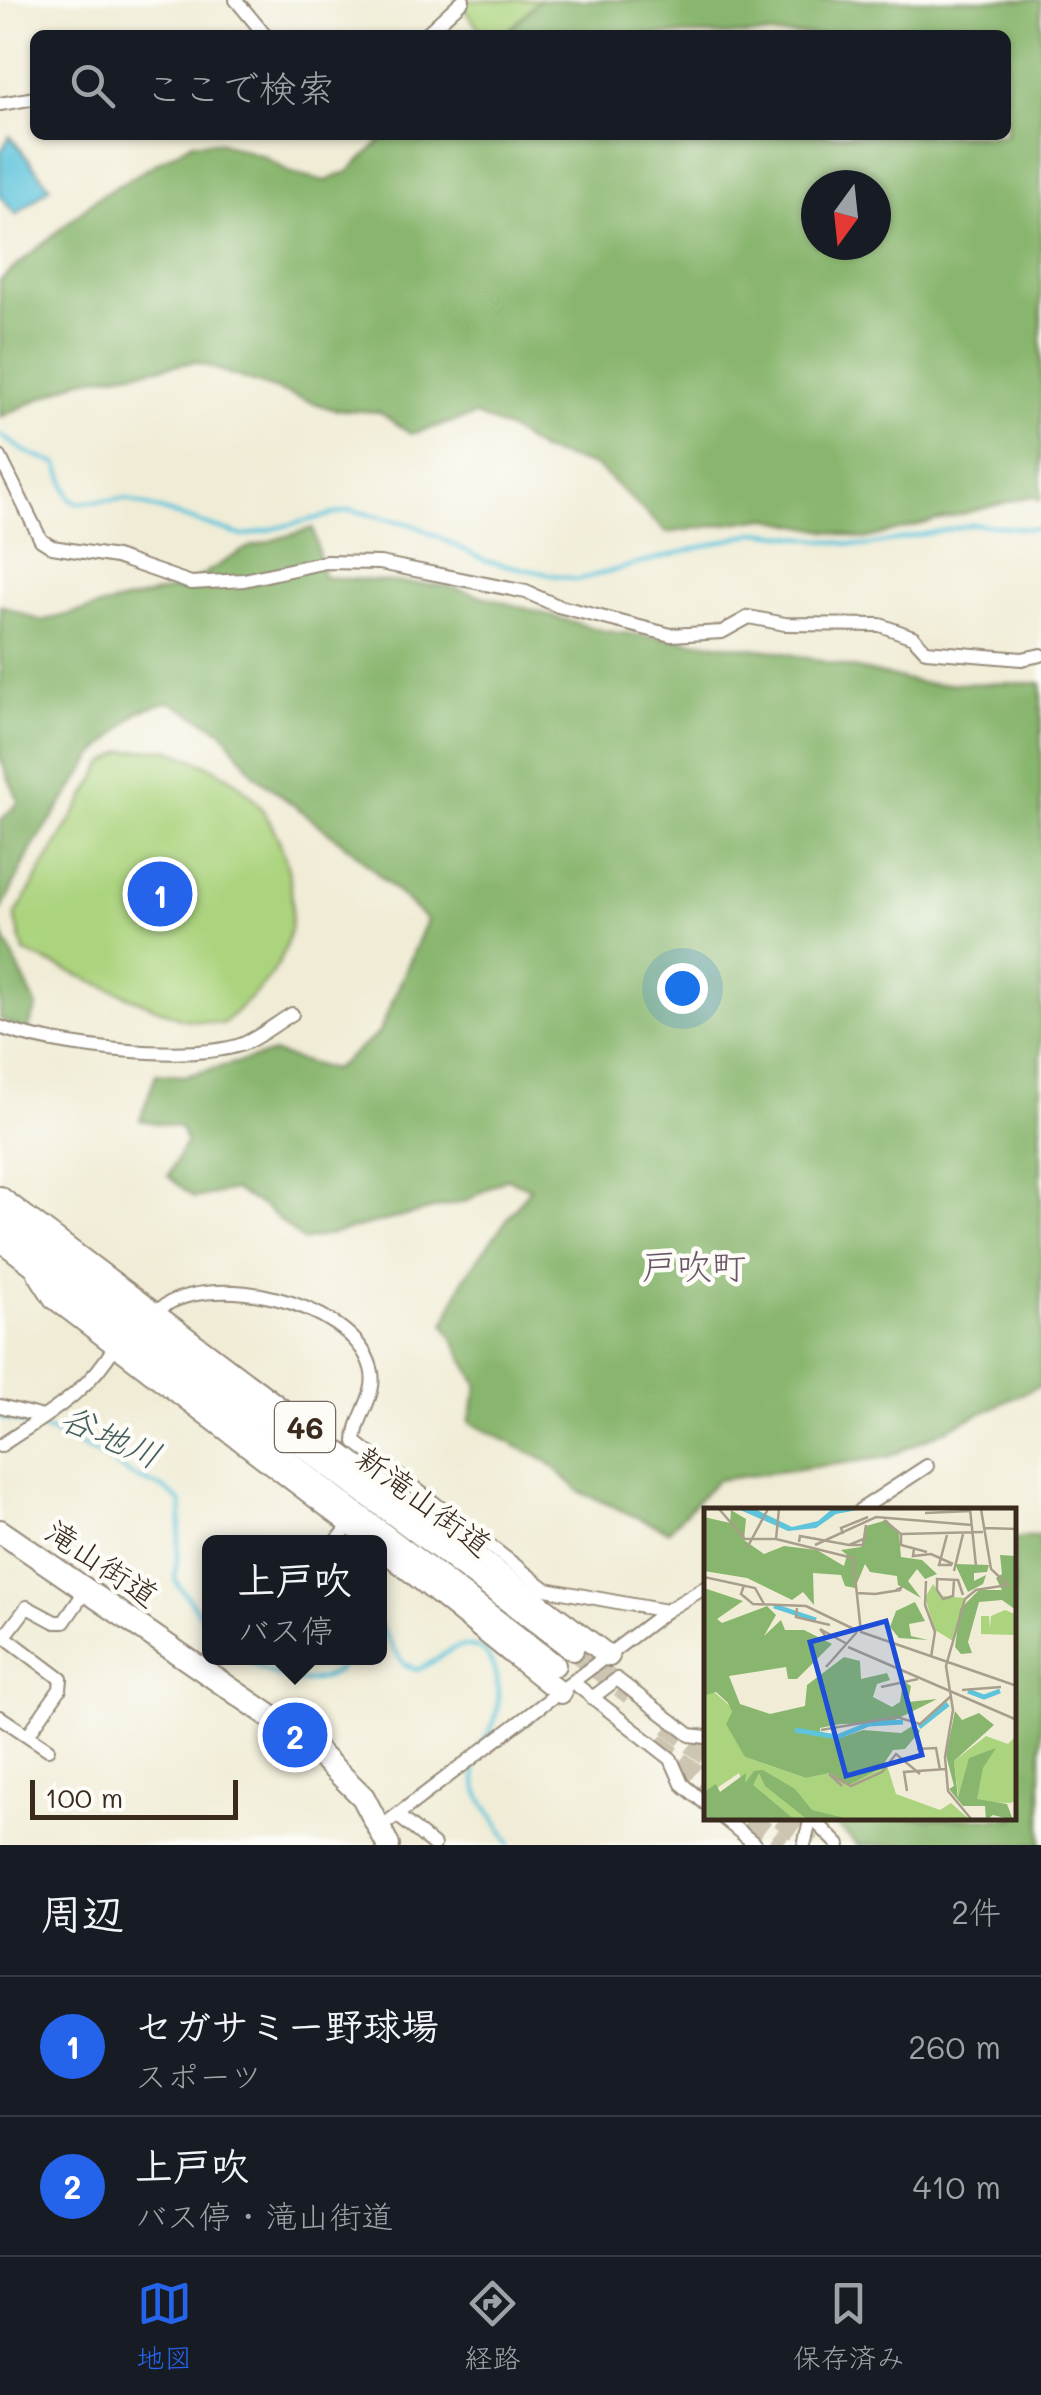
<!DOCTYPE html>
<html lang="ja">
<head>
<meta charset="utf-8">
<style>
  :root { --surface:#171b24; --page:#242831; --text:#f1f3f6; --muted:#9ea1a6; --line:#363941; --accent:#2563eb }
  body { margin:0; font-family:Mali,"Klee One",sans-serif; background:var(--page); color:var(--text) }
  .compass { position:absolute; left:801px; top:170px; width:90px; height:90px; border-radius:50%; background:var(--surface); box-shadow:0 2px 8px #0004; rotate:195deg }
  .scale { position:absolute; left:30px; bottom:25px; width:208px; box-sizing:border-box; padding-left:10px; border:5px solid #3b2a1e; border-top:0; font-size:28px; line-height:35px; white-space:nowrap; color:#3b2a1e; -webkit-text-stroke:8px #fdfcf7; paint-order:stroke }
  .you { position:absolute; left:682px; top:988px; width:35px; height:35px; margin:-25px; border:8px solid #fff; border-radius:50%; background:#1a73e8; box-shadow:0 0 0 15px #1a73e833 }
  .badge { display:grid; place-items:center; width:65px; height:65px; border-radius:50%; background:var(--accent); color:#fff; font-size:32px; font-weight:700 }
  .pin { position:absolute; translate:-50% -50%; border:5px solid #fff; box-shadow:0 2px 10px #0006 }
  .popup { position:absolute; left:202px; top:1535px; width:185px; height:130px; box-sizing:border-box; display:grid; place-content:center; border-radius:15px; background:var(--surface); filter:drop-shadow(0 2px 8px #0005); font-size:32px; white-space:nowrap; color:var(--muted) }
  .popup b { font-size:38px; color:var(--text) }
  .popup::after { content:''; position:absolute; left:50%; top:100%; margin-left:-20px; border:20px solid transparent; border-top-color:var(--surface) }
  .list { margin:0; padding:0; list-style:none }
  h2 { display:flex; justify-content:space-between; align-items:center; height:130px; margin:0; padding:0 40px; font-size:42px }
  h2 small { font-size:32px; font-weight:400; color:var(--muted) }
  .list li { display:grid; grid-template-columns:65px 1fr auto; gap:30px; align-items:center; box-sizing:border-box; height:140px; padding:0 40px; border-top:2px solid var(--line) }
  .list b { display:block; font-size:38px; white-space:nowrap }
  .list p { margin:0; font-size:32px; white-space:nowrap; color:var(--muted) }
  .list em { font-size:32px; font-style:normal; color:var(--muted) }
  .icon { flex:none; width:55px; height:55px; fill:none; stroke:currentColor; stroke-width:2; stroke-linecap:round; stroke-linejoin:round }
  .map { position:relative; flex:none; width:1041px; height:1845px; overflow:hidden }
  .search { position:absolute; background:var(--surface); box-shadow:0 2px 8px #0004; left:30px; right:30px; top:30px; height:110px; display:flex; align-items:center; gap:25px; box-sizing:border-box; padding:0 35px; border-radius:15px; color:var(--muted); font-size:38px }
  .sheet { height:410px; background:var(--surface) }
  nav { display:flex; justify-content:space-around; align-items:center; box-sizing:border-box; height:140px; border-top:2px solid var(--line); background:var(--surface); font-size:28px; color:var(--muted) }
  nav a { display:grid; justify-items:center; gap:5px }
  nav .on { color:var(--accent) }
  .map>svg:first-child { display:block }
  .green { fill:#acd47f; stroke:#747f4e; stroke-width:2.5 }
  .forest { fill:#89b66e; stroke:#627046; stroke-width:2.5; fill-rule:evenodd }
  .water { fill:#5ec4db; stroke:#4c777c; stroke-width:2.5 }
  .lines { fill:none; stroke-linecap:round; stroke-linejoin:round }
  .stream { stroke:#5ec4db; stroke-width:4 }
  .primary-tunnel { stroke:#ccc5b1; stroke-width:20; stroke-dasharray:20 10; stroke-linecap:butt }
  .street-casing { stroke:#968b7a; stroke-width:16 }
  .primary-casing { stroke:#968b7a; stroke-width:24 }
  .highway-casing { stroke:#968b7a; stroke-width:26 }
  .street { stroke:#fff; stroke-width:12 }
  .primary { stroke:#fff; stroke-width:20 }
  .highway { stroke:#fff; stroke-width:22 }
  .labels { text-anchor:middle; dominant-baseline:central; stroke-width:9; stroke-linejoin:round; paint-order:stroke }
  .shield { fill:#fdfcf7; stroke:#75695f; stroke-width:2.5 }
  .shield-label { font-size:30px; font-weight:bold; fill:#3b2a1e }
  .street-label { font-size:32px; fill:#3b2a1e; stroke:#fdfcf7 }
  .neighbourhood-label { font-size:35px; fill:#6a5669; stroke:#fdfcf7 }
  .water-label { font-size:35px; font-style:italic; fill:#476060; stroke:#fdfcf7 }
  .inset-river { fill:none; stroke:#5ec4db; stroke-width:5 }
  .inset-road { fill:none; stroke:#a89e8c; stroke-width:2.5 }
  .view { fill:#1d4ed8; fill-opacity:0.15; stroke:#1d4ed8; stroke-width:5 }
  .inset-edge { fill:none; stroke:#3b2a1e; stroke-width:5 }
</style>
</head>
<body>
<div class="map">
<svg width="1041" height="1845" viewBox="0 0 1041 1845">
  <rect width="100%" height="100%" fill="#fdfcf7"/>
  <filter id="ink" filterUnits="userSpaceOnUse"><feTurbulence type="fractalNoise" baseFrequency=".01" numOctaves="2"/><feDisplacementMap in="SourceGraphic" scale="20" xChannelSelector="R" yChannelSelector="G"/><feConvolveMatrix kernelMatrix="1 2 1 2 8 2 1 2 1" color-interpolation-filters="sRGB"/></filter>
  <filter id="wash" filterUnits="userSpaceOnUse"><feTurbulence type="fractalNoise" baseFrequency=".0048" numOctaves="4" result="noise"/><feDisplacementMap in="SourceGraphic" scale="40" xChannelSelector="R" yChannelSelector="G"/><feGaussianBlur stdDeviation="2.25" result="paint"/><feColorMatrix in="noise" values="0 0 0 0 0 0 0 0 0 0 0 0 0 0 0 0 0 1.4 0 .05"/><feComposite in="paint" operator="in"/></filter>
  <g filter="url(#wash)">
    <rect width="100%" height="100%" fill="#f0ecd6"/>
    <!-- green -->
    <g class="green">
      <path d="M457,0H540L504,35H484Z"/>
      <path d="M167,749C192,759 223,769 243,788C290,829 310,921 272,974C259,992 239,1008 223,1024L182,1019L24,952L15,916L104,764L124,751Z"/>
    </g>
    <!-- forest -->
    <g class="forest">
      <path d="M539,0H1041V501L1031,496L864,539L765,518L667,533L596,466L541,451L512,431L476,415L411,434L379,412L332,409L196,362L81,380L0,417V280L97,198L193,142H218L263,156L291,173L326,181L348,172L387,135H1006V35H505ZM876,185V245H816V185Z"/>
      <path d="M313,528L323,577L447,586L604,631L775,651L926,684L1041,683V1385L888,1457L717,1480L668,1531L580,1492L548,1462L469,1422L478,1386L445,1324L464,1278L530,1188L507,1178L466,1201L303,1241L266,1208L234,1190L194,1198L168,1176L186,1142L180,1127L140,1120L156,1074L185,1076L274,1053L333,1070L379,1033L427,920L353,851L256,776L221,730L170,702L139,711L95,755L32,848L0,913V821L19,802L0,758V605L41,621L183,587L247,548Z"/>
      <path d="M0,929L37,1007L27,1032L0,1019Z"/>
      <path d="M1041,1535V1845H858L829,1818H1014V1539Z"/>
    </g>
    <!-- water -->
    <path class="water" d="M10,136L50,187L16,215L0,196V153Z"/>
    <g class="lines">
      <!-- stream -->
      <g class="stream">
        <path d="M0,435L26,452L58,464L70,499L77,503L125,499L243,536L351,510L414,525L486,561L577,580L758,532L865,546L975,524L1041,530"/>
        <path d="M0,1417L26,1424"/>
        <path d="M35,1426C70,1437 97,1453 128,1473C148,1485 166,1484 182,1504L175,1580L210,1628"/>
        <path d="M380,1626L403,1663L416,1670C443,1662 454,1633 485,1652C503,1679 503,1718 482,1743"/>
        <path d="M245,1658C271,1677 309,1692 338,1670L343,1658"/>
        <path d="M476,1761C469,1800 497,1812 509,1845"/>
      </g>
    </g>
  </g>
  <g filter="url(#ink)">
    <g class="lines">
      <!-- primary-tunnel -->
      <g class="primary-tunnel">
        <path d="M573,1650L630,1695"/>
        <path d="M668,1725L706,1755"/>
        <path d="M657,1742L706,1782"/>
        <path d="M749,1818L782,1845"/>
        <path d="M781,1818L812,1845"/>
      </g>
      <defs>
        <g id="street">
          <path d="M236,0L265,35"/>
          <path d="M425,35L463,0"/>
          <path d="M0,104L35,98"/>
          <path d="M0,457L41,540L52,547L116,557L191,583L244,580L326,562L380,563L526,592L558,606L671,635L722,632L749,617L785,624L880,625L913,637L926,651L1022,659L1041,655"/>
          <path d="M0,1027C50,1047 196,1064 245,1043C261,1036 277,1023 292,1014"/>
          <path d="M156,1312C204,1268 352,1300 371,1368C379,1395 355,1416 355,1442L546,1589L666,1611"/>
          <path d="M0,1406L43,1417"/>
          <path d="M0,1446C43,1417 90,1392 115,1345"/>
          <path d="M860,1510L927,1466"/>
          <path d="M336,1542L351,1524"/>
          <path d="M0,1633L61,1679L60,1689L28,1735"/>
          <path d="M5,1636L27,1607L55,1622H64L86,1590"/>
          <path d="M574,1683L671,1759L682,1784L706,1804"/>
          <path d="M592,1698L617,1679L690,1735L706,1737"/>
          <path d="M0,1717L48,1749"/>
          <path d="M398,1816L434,1845"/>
          <path d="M723,1818L756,1845"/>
          <path d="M812,1818L839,1845"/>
          <path d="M381,1827L666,1611L706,1587"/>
          <path d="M804,1845L811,1818"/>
        </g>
        <g id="primary">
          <path d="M0,1197L609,1656"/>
          <path d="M0,1219L573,1650"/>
          <path d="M0,1240L555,1665"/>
          <path d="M38,1273L54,1298L374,1542"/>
          <path d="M380,1547L561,1693"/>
        </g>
        <path id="highway" d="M0,1531L305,1740L363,1797L388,1845"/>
      </defs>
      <!-- street casing -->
      <use href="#street" class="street-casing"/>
      <!-- primary casing -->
      <use href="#primary" class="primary-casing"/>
      <!-- highway casing -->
      <use href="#highway" class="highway-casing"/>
      <!-- street -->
      <use href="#street" class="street"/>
      <!-- primary -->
      <use href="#primary" class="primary"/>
      <!-- highway -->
      <use href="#highway" class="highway"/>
    </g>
  </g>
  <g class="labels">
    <!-- shield labels -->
    <rect class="shield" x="275" y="1402" width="60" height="50" rx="8"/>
    <g class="shield-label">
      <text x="305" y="1427">46</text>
    </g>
    <!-- street labels -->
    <g class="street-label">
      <text transform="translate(425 1500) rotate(37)">新滝山街道</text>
      <text transform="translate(103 1562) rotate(34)">滝山街道</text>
    </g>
    <!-- neighbourhood labels -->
    <g class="neighbourhood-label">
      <text x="694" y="1265">戸吹町</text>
    </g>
    <!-- water labels -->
    <g class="water-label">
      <text transform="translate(112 1435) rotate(24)">谷地川</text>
    </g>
  </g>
  <!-- overview -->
  <g transform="translate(704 1508)">
    <rect width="312" height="312" fill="#f0ecd6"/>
    <path d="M229,76L238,88L261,90L249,133L231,122L221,90ZM301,102L311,106L310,127L277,126V108H285L286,120L287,108ZM10,184L26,198L41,249L102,270L126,265L145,277L182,254L192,286L236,302L247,295L266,312H86L39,277L35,265L0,289V188ZM282,228L304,236L312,228V292L307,295L255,293L250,253Z" fill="#acd47f"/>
    <path d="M27,2L42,11L40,32L60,46L80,38L113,42L140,58L143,47L137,42L157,39L162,18L183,12L195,26L197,49L218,52L233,66L221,71L213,61L204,73L217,90L194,77L193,68L166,64L161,56L151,80L141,78L137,67L109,65L110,97L99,84L88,92L43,70L0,63V9L26,15ZM296,47L312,48V102L298,92L275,94L264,134L268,145L257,146L251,139L256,101L275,82H298L292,70L298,66ZM251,56L285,57L283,64L270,65V73L282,67L279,76L264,84ZM0,80L39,93L13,111L18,115L63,98L72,107L60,128L77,112L81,122H100L128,136L93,171H84L82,159L25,168L36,196L66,206L101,198L103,177L140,149L156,153L157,171L183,165L186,172L173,176L169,189L188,199L196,194L199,173L207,178L204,194L233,191L185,215L137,216L116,220V225L133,231L159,222L197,225L210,217L216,223L201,241L189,242L177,260L145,277L126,265L102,270L41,249L22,216L28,204L24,195L12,184L0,188ZM211,94L221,113L205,116L207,128L224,132L195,130L186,119L192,103ZM251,203L258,212L275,205L290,217L250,253L254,290L265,250L292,240L279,260L273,291L303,296L309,312L289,307L282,312L281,298H259L245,281L250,278L242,247ZM59,262L91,281L108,302L149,312H104L61,278L55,265L49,277L91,312H0V284L12,276L16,284L42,265L41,275L50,263Z" fill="#89b66e"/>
    <path d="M34,1H51L88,19L114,13L128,1H159L132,6L112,20L84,23Z" fill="#5ec4db"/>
    <path class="inset-river" d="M70,98L112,112M264,183L280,189L296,183M215,219L244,196M91,222L133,229L165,216L199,214"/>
    <path class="inset-road" d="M15,1L41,31H71M75,1L72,31L149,50L157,124L313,178M266,1L272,58M221,5L266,3M180,12L197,26V37L223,44M281,20L313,21M139,26L137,20L164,9M197,26L279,24M243,27L235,57H248M95,34L96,28L145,37L162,30M111,37L172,9L268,17M145,37H159L162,17M43,40L64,1M210,41L209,48L227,46L249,56M250,63L259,26M0,69L51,80L60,96M250,72L249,88L239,91L233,82V71L254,72L259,87M222,73L221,97L231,124L227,149M40,77L37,86L49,96L102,98L154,123M153,85L171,86L196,82L197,80L192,82M93,100L92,109L126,117M124,131L116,121L143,136M144,139L313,212M122,159L153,124M177,179L214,171M258,182L297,179M117,222L193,209L216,216L246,189M213,241L232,240L236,262M138,278L125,266L147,278L178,264L192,246L216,266M203,283L200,264L242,261M268,312L244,283L241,249L249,202L242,158L261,91L272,82L304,77L287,61L277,1"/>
    <path class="view" d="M182,113L218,247L142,268L106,134Z"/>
    <rect width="312" height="312" class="inset-edge"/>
  </g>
</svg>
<svg class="compass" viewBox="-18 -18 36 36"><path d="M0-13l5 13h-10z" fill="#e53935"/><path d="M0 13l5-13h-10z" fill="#9ea1a6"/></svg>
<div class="scale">100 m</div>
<div class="you"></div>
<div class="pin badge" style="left:160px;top:894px">1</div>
<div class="pin badge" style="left:295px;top:1735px">2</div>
<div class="popup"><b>上戸吹</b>バス停</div>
<div class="search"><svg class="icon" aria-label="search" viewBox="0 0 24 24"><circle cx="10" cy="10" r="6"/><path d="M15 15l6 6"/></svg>ここで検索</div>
</div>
<section class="sheet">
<h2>周辺<small>2件</small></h2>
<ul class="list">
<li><span class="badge">1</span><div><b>セガサミー野球場</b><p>スポーツ</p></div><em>260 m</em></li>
<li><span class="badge">2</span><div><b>上戸吹</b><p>バス停 · 滝山街道</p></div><em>410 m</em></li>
</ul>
</section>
<nav>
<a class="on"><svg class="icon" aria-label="map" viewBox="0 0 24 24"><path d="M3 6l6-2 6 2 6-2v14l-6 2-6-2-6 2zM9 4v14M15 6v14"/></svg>地図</a>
<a><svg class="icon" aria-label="directions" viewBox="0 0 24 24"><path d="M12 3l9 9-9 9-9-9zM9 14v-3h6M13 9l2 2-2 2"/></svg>経路</a>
<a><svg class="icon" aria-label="saved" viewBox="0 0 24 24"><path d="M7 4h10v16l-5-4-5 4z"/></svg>保存済み</a>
</nav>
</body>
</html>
